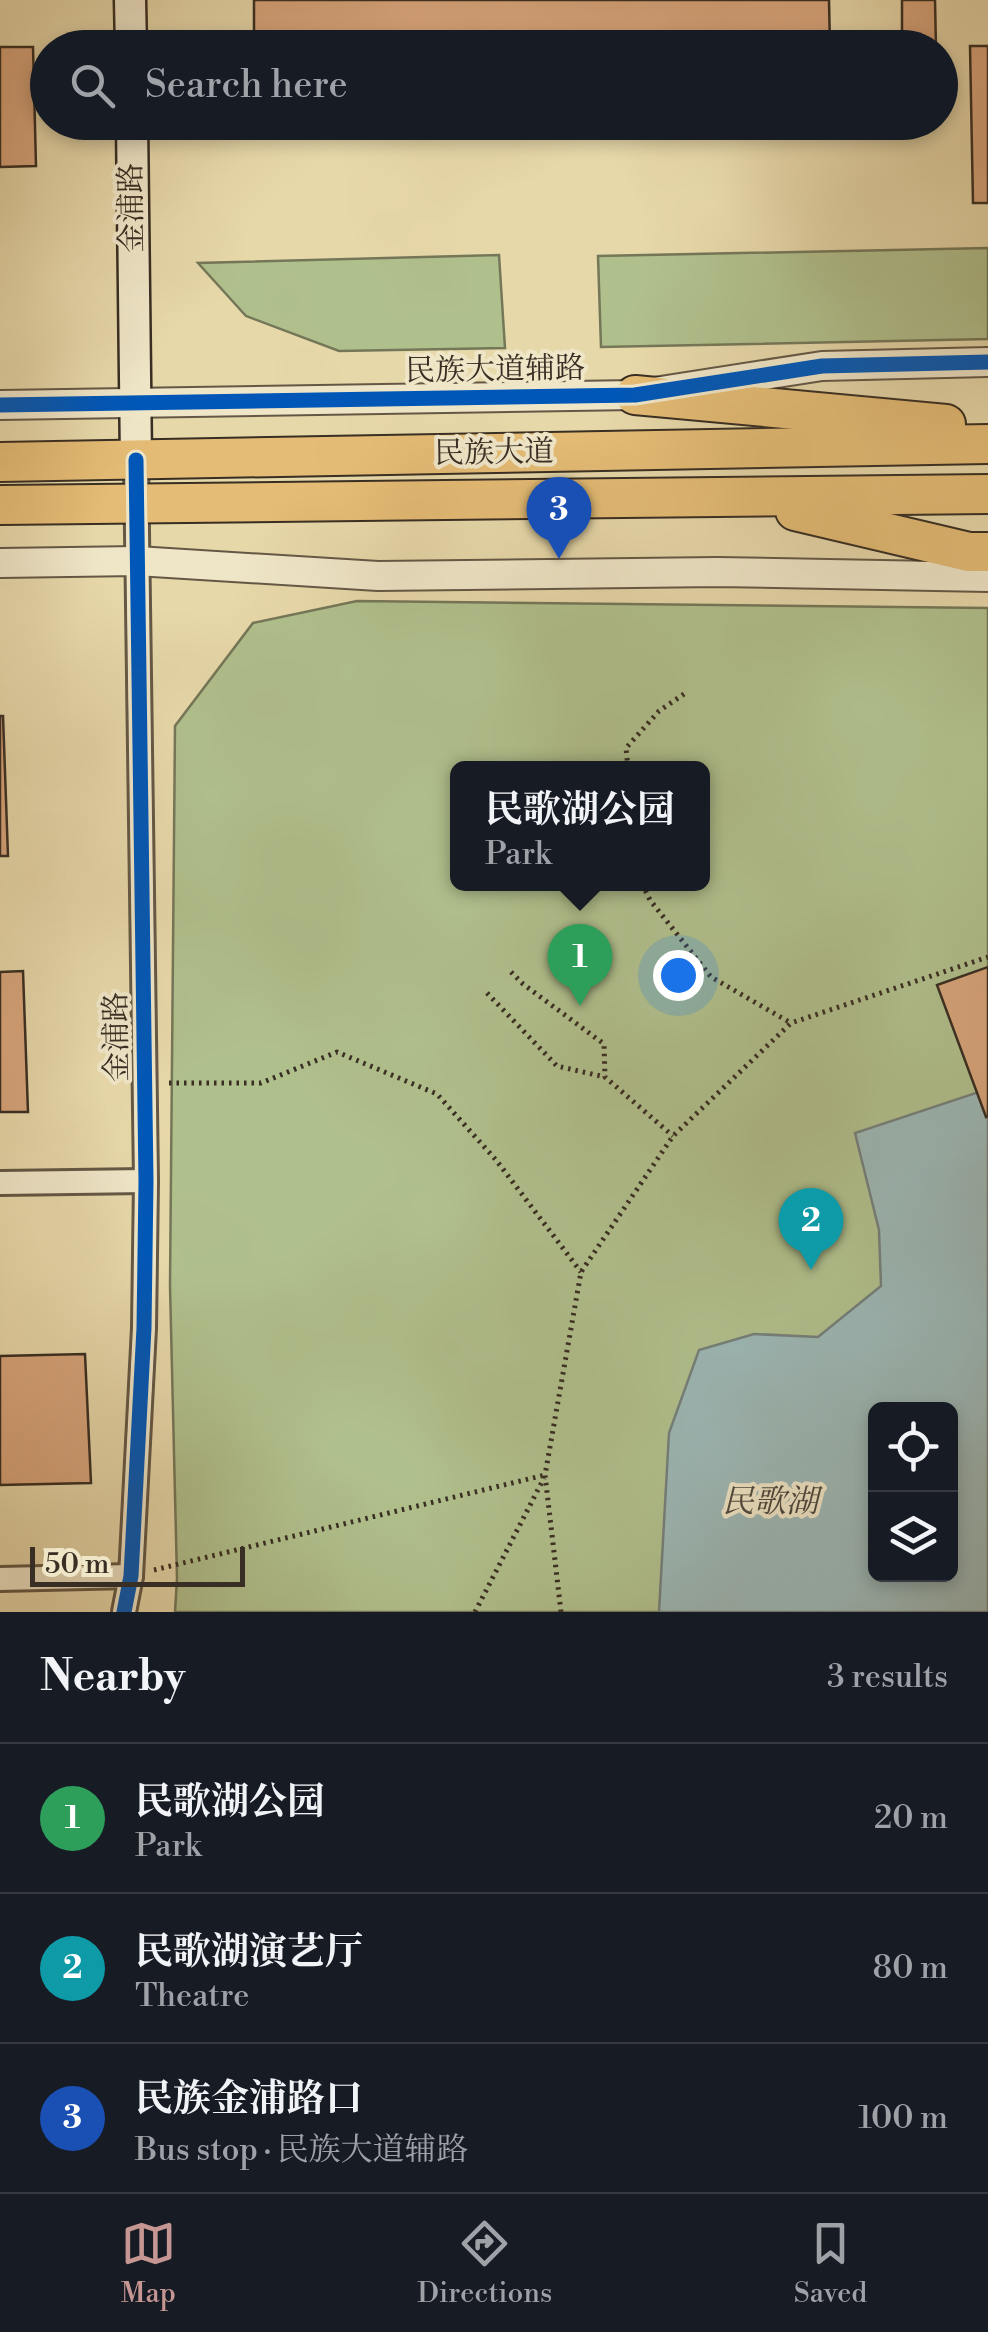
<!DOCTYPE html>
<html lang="en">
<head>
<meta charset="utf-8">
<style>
  :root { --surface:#171b24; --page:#20242c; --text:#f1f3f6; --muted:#9ea1a6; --line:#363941; --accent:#c59692 }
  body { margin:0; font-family:"Libre Bodoni","Noto Serif SC",serif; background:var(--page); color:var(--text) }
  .controls { position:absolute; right:30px; bottom:30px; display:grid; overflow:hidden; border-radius:15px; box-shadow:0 5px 15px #0003 }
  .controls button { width:90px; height:90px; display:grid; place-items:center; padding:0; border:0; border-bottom:2px solid var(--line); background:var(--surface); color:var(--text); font:50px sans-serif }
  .scale { position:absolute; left:30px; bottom:25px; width:215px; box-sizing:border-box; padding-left:10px; border:5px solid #382e23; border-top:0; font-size:28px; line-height:35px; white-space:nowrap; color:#382e23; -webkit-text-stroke:8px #efe6c8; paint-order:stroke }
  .you { position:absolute; left:678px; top:975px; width:35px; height:35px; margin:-25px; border:8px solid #fff; border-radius:50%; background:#1a73e8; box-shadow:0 0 0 15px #1a73e833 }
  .badge { display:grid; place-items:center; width:65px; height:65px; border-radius:50%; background:var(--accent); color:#fff; font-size:32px; font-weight:700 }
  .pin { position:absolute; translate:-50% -82px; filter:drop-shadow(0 2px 5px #0008) }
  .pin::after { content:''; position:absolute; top:52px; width:35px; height:30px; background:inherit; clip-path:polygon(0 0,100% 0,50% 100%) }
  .popup { position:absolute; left:450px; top:761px; width:260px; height:130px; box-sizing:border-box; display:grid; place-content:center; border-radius:15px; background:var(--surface); filter:drop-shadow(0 2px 8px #0005); font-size:32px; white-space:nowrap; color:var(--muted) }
  .popup b { font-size:38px; color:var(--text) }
  .popup::after { content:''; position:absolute; left:50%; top:100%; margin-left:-20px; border:20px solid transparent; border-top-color:var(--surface) }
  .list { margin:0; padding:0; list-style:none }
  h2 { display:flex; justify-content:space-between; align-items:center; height:130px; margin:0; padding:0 40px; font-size:42px }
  h2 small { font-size:32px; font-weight:400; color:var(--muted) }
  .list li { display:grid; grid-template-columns:65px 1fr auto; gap:30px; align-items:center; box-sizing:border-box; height:150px; padding:0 40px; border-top:2px solid var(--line) }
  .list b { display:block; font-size:38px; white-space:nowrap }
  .list p { margin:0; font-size:32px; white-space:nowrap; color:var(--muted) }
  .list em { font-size:32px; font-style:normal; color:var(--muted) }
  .icon { flex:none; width:55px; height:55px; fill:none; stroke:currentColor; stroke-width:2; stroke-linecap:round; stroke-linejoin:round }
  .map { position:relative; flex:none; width:988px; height:1612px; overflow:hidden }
  .search { position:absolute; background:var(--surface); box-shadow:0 5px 15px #0003; left:30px; right:30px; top:30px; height:110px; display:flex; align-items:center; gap:25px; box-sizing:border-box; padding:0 35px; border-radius:55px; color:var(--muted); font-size:38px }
  .sheet { height:580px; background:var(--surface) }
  nav { display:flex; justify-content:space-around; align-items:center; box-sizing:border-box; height:140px; border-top:2px solid var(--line); background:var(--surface); font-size:28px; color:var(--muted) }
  nav a { display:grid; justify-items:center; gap:5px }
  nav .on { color:var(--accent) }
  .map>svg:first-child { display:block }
  .green { fill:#b0c08d; stroke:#747758; stroke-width:2.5; fill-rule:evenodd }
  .water { fill:#9cb7b5; stroke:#74807b; stroke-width:2.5; fill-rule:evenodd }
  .building { fill:#d8a57c; stroke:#382e23; stroke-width:2.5 }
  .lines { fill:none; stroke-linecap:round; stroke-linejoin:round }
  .minor-casing { stroke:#645845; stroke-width:28 }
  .tertiary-casing { stroke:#645845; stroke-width:32 }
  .secondary-casing { stroke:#382e23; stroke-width:35 }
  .trunk-casing { stroke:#382e23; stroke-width:42 }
  .path { stroke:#382e23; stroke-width:5; stroke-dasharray:2.5 5; stroke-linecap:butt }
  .minor { stroke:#efe6c8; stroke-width:22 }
  .tertiary { stroke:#efe6c8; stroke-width:28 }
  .secondary { stroke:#efe6c8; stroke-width:30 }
  .trunk { stroke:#e4bc75; stroke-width:38 }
  .cycleway-casing { stroke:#efe6c8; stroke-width:21 }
  .cycleway { stroke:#0057b8; stroke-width:15 }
  .labels { text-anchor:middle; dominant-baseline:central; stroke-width:8; stroke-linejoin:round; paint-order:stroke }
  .street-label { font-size:30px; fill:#382e23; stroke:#efe6c8 }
  .water-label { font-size:32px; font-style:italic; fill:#4c4940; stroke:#efe6c8 }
</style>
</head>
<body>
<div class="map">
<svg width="988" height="1612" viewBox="0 0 988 1612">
  <rect width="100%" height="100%" fill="#e7d8aa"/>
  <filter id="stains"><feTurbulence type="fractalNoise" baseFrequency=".002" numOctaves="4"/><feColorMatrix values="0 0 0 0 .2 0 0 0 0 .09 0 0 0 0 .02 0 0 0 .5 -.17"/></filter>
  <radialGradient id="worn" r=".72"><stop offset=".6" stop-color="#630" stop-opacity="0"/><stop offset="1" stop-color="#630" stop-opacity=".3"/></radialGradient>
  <!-- green -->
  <g class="green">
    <path d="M988,248V339L601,347L598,256Z"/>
    <path d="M499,255L505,348L339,351L246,316L198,263Z"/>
    <path d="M357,601L988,608V1612H175L177,1578L170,1286L175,726L253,623ZM458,768H702V884H458ZM876,1410H950V1574H876Z"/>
  </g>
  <!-- water -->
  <path class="water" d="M988,1089V1612H659L669,1433L699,1350L754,1334L818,1337L881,1286L879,1230L855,1133ZM876,1410H950V1574H876Z"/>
  <!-- building -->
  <g class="building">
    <path d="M254,0H829L830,48H254Z"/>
    <path d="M902,0H935L936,48H902Z"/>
    <path d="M970,46H988V203H973Z"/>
    <path d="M0,47H33L36,166L0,167Z"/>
    <path d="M0,716H3L8,856H0Z"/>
    <path d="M988,967V1116L986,1117L937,985Z"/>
    <path d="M23,971L28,1112H0V972Z"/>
    <path d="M85,1354L91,1483L0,1485V1356Z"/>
  </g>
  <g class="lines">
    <defs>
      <g id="minor">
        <path d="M0,1183L146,1181"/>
        <path d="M0,1579L131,1576"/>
        <path d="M124,1612L131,1576L144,1328L146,1181L136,460"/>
      </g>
      <g id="tertiary">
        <path d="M0,405L635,395L822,366L988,362"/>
        <path d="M0,563L137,561L378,576L717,572L988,577"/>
      </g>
      <g id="secondary">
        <path d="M130,0L131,48"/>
        <path d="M132,122L136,460"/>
      </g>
      <g id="trunk">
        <path d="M635,395L946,424"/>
        <path d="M0,462L988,444"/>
        <path d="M0,505L988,494"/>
        <path d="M795,511L969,552H988"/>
      </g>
    </defs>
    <!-- minor casing -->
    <use href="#minor" class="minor-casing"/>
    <!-- tertiary casing -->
    <use href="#tertiary" class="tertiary-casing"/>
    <!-- secondary casing -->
    <use href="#secondary" class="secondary-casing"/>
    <!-- trunk casing -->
    <use href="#trunk" class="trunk-casing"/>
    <!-- path -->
    <g class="path">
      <path d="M628,768L626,748L659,711L684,694"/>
      <path d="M642,884L650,900L711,977L791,1023"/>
      <path d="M511,972L523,984L604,1044L605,1077L673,1136"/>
      <path d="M487,993L557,1066L605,1077"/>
      <path d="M169,1083H261L337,1052L437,1094L496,1160L581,1272"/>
      <path d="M154,1570L545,1475"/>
      <path d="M475,1612L544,1478"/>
      <path d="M561,1612L545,1475L581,1272L673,1136L791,1023L988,957"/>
    </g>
    <!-- minor -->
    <use href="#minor" class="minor"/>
    <!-- tertiary -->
    <use href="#tertiary" class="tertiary"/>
    <!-- secondary -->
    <use href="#secondary" class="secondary"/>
    <!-- trunk -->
    <use href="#trunk" class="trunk"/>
    <defs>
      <g id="cycleway">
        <path d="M0,405L635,395L822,366L988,362"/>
        <path d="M124,1612L131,1576L144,1328L146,1181L136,460"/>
      </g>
    </defs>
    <!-- cycleway casing -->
    <use href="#cycleway" class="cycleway-casing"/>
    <!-- cycleway -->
    <use href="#cycleway" class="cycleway"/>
  </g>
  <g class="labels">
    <!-- street labels -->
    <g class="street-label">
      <text transform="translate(132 208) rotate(-91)">金浦路</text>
      <text transform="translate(495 370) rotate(-1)">民族大道辅路</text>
      <text transform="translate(494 453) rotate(-1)">民族大道</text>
      <text transform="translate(117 1037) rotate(-91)">金浦路</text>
    </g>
    <!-- water labels -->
    <g class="water-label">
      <text x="770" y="1502">民歌湖</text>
    </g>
  </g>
  <rect width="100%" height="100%" filter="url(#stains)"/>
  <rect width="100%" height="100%" fill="url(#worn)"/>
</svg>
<div class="controls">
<button><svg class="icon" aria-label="locate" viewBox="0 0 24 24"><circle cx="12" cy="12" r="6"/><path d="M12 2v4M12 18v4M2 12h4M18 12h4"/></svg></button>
<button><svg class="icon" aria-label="layers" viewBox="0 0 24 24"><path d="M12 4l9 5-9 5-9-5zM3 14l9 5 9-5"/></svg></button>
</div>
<div class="scale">50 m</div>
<div class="you"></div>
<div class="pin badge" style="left:580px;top:1006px;background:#2e9e5b">1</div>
<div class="popup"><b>民歌湖公园</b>Park</div>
<div class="pin badge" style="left:811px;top:1270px;background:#0f9aa8">2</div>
<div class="pin badge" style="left:559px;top:559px;background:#1a4fb4">3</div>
<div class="search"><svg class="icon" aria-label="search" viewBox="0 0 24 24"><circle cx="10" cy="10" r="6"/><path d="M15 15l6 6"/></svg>Search here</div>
</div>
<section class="sheet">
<h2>Nearby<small>3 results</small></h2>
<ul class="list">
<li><span class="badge" style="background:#2e9e5b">1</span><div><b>民歌湖公园</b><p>Park</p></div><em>20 m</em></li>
<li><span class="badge" style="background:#0f9aa8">2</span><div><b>民歌湖演艺厅</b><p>Theatre</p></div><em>80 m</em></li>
<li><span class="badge" style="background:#1a4fb4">3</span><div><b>民族金浦路口</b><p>Bus stop · 民族大道辅路</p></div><em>100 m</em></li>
</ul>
</section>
<nav>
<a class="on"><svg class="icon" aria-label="map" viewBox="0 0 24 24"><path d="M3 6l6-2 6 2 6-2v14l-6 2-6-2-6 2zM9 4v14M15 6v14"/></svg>Map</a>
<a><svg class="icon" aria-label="directions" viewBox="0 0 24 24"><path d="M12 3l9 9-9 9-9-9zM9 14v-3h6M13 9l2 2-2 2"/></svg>Directions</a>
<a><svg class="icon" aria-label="saved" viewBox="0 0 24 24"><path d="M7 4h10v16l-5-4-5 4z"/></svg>Saved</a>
</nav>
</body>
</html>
